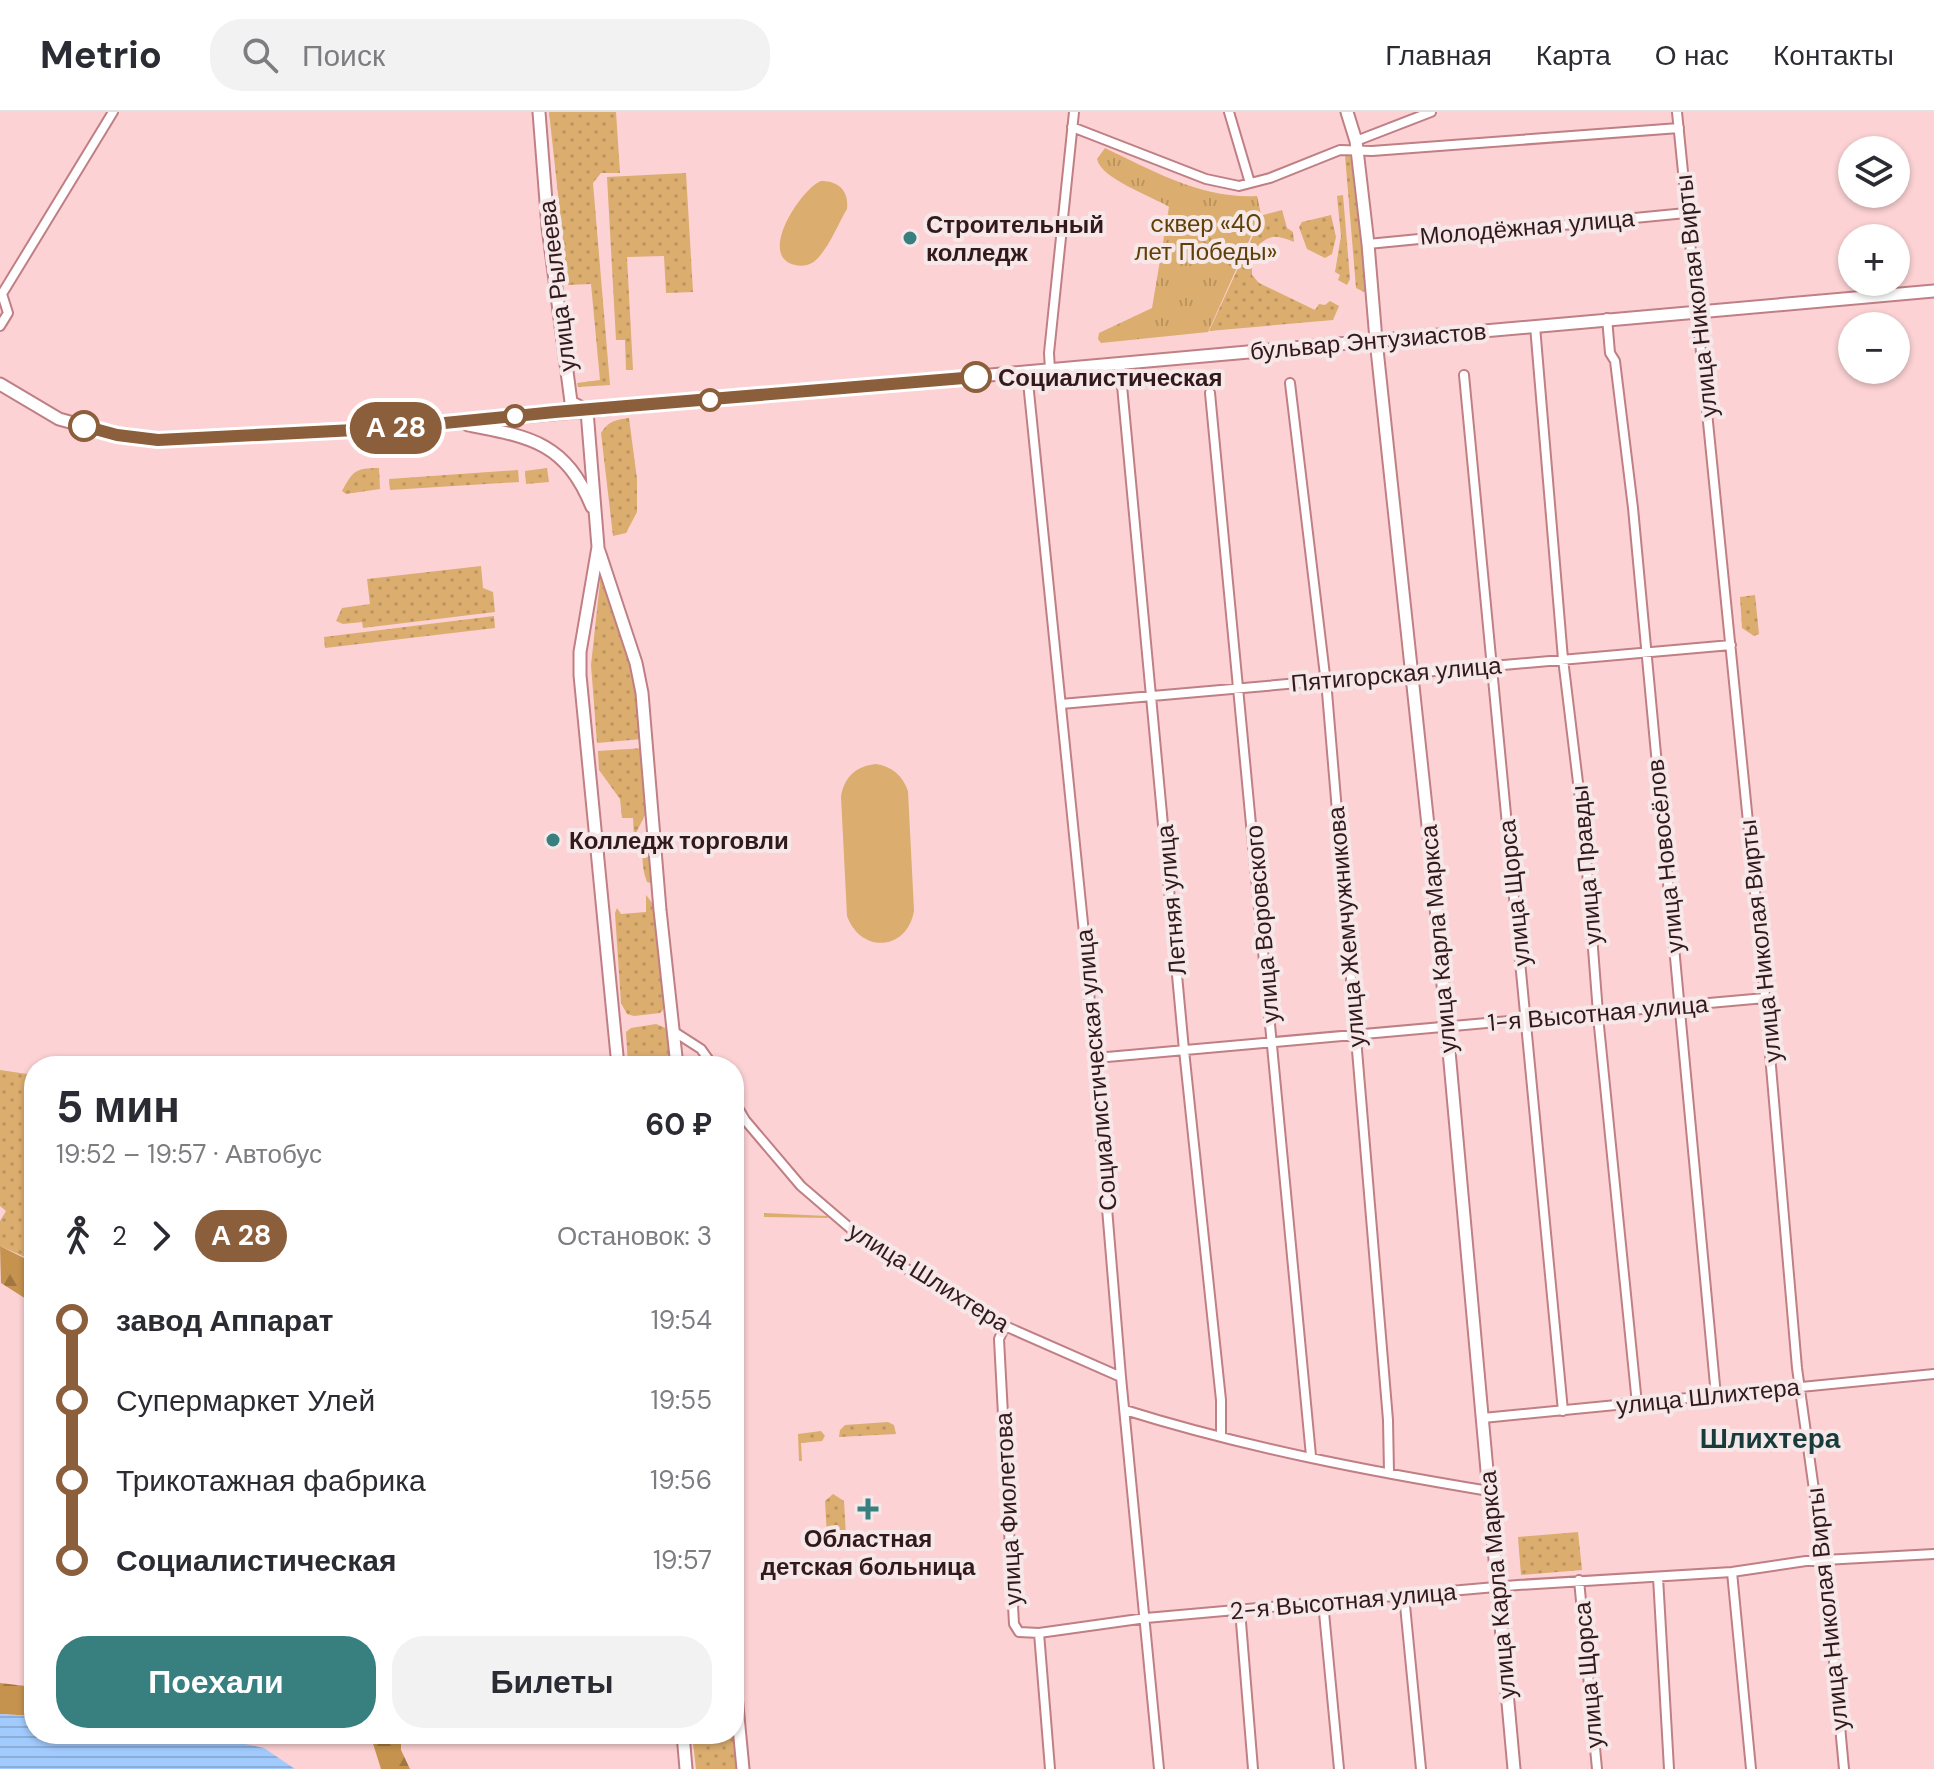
<!DOCTYPE html>
<html lang="ru">
<head>
<meta charset="utf-8">
<style>
  body { margin:0; font-family:"DM Sans",sans-serif; background:#f2f2f3; color:#2b2b33; height:100vh; display:flex; flex-direction:column; font-size:30px; white-space:nowrap }
  * { box-sizing:border-box; margin:0 }
  p { font-size:26px; color:#7c7c81 }
  .icon { flex:none; width:44px; height:44px; fill:none; stroke:currentColor; stroke-width:2; stroke-linecap:round; stroke-linejoin:round }
  .map { position:relative; flex:1; overflow:hidden }
  .details { position:absolute; left:24px; top:944px; width:720px; height:688px; display:flex; flex-direction:column; background:#fff; border-radius:32px; box-shadow:0 2px 6px #0004 }
  .details>* { flex:none }
  .badge { padding:0 16px; border-radius:26px; font-size:28px; line-height:52px }
  .fabs { position:absolute; left:1838px; top:24px; display:grid; gap:16px }
  .fabs a { display:grid; place-items:center; width:72px; height:72px; border-radius:50%; background:#fff; box-shadow:0 2px 6px #0004; font-size:40px }
  .map>.badge { position:absolute; translate:-50% -50%; box-shadow:0 0 0 4px #fff }
  .legs { display:flex; align-items:center; gap:12px; height:88px; padding:0 32px; font-size:26px }
  .legs p { margin-inline-start:auto }
  .summary { display:flex; align-items:center; justify-content:space-between; height:136px; padding:0 32px }
  h1 { font-size:44px; font-weight:700; line-height:60px }
  .button { display:flex; gap:16px; margin-top:auto; padding:16px 32px }
  .button a { flex:1; height:92px; border-radius:32px; background:#37807f; color:#fff; font-size:32px; font-weight:700; line-height:92px; text-align:center }
  .button a+a { background:#f2f2f3; color:#2b2b33 }
  ul { padding:0 32px; list-style:none }
  li { display:flex; align-items:center; gap:28px; height:80px; font-size:30px }
  li i { display:grid; place-items:center; width:12px; height:100%; margin:0 10px; background:currentColor }
  li i::after { content:''; width:20px; height:20px; margin:-10px; border:6px solid; border-radius:50%; background:#fff }
  li p { margin-inline-start:auto }
  li:first-child i { background:linear-gradient(#0000 50%,currentColor 0) }
  li:last-child i { background:linear-gradient(currentColor 50%,#0000 0) }
  header { display:flex; align-items:center; gap:48px; box-sizing:border-box; height:112px; padding:0 40px; background:#fff; border-bottom:2px solid #e1e1e2 }
  header strong { font-size:38px }
  nav { display:flex; gap:44px; margin-inline-start:auto; font-size:28px }
  .search { width:560px; height:72px; background:#f2f2f3; display:flex; align-items:center; gap:20px; box-sizing:border-box; padding:0 28px; border-radius:32px; color:#7c7c81; font-size:30px }
  .map>svg:first-child { display:block }
</style>
</head>
<body>
<header>
<strong>Metrio</strong>
<div class="search"><svg class="icon" aria-label="search" viewBox="0 0 24 24"><circle cx="10" cy="10" r="6"/><path d="M15 15l6 6"/></svg>Поиск</div>
<nav><a>Главная</a><a>Карта</a><a>О нас</a><a>Контакты</a></nav>
</header>
<div class="map">
<svg width="1934" height="1657" viewBox="0 0 1934 1657">
  <defs>
    <pattern id="grass-dots" width="8" height="8" patternUnits="userSpaceOnUse" patternTransform="scale(2)"><rect width="8" height="8" fill="#dbad6f"/><path d="M2 2h.1M6 6h.1" fill="none" stroke="#bc9460" stroke-width="1.8" stroke-linecap="round"/></pattern>
    <pattern id="forest-firs" width="22" height="20" patternUnits="userSpaceOnUse" patternTransform="scale(2)"><rect width="22" height="20" fill="#c5934e"/><path d="M5 1l3.5 6h-7zM16 11l3.5 6h-7z" fill="#a17740"/></pattern>
    <pattern id="park-tufts" width="24" height="20" patternUnits="userSpaceOnUse" patternTransform="scale(2)"><rect width="24" height="20" fill="#dbad6f"/><path d="M3 7l-1-3M5 7V3M7 7l1-3M15 17l-1-3M17 17v-4M19 17l1-3" fill="none" stroke="#bc9460"/></pattern>
    <pattern id="water-rules" width="6" height="5" patternUnits="userSpaceOnUse" patternTransform="scale(2)"><rect width="6" height="5" fill="#a1cafd"/><path d="M0 2.5h6" fill="none" stroke="#8badd8"/></pattern>
  </defs>
  <rect width="100%" height="100%" fill="#fcd2d4"/>
  <path fill="url(#grass-dots)" d="M549,0H616L620,61H601L593,71L610,273L578,275L577,271L600,268L591,172L568,173Z
    M1345,43L1350,44L1352,49L1366,177L1364,180L1356,176Z
    M686,61L693,180L666,181L664,144L627,145L633,258H626L625,228H616L607,65Z
    M1343,83L1350,167L1347,173L1338,168L1340,163L1335,160L1341,124L1337,84Z
    M1282,98L1287,116L1293,120L1294,130C1279,124 1270,121 1258,134L1250,130L1263,103Z
    M1331,103L1336,125L1332,142L1325,146L1307,137L1299,115L1302,110Z
    M1244,143L1252,147V163L1259,171L1315,198L1319,192L1325,193L1330,189L1339,194L1333,208L1209,219Z
    M629,306L637,367V400L626,421L613,424L601,321C609,309 615,308 629,306Z
    M379,356L380,377L346,382L342,379C353,359 355,356 379,356Z
    M547,356L549,370L526,372L525,359Z
    M518,358L519,370L390,378L389,367Z
    M602,452L634,555L642,627L597,631L591,553Z
    M481,454L483,476L493,480L495,500L363,516L362,510L343,512L336,509L342,496L370,492L367,467Z
    M1755,483L1759,522L1754,524L1742,516L1740,485Z
    M494,504L495,516L325,536L324,525Z
    M644,636L646,701L634,725L633,706H622L620,687L599,658L598,639Z
    M649,727L654,772L647,770C642,758 642,744 643,731Z
    M646,783L656,796L668,892L660,901L634,904L627,902L621,891L615,801L617,796L621,802L646,800Z
    M656,912L668,917L674,954H628L626,920L631,916Z
    M0,958L34,963V1149L0,1134V1109L6,1099L0,1094Z
    M764,1101L827,1104L828,1106L764,1105Z
    M888,1310L894,1313L896,1322L839,1325L840,1318L845,1313Z
    M821,1319L825,1324L822,1329L801,1331L802,1349H799L798,1322Z
    M833,1382L844,1389L846,1424L843,1430L838,1431L827,1425L825,1389Z
    M1578,1420L1582,1458L1521,1463L1518,1425Z
    M734,1593L740,1657H696L692,1622H734Z"/>
  <path fill="url(#forest-firs)" d="M0,1134L34,1151V1192L1,1171Z
    M0,1571L34,1575V1604L0,1602Z
    M370,1622H401V1638L410,1657H381Z"/>
  <path fill="url(#park-tufts)" d="M1105,36C1153,59 1202,87 1257,84L1261,102L1208,220L1101,231L1098,227L1099,221L1152,196L1169,95C1152,84 1101,67 1097,47Z"/>
  <path fill="#dbad6f" d="M821,69C839,69 849,79 847,97C838,112 830,133 818,146C812,153 803,155 795,153C756,144 802,76 821,69Z
    M876,652C893,655 902,663 908,679L914,799C907,839 861,842 847,804L841,685C844,665 856,654 876,652Z"/>
  <path fill="url(#water-rules)" d="M0,1602L34,1604V1622H199L264,1636L295,1657H0Z"/>
  <g fill="none" stroke-linecap="round" stroke-linejoin="round">
    <g stroke="#bf7f84" stroke-width="12">
      <path id="street" d="M1229,0L1250,71
        M1677,0L1762,850L1797,1256L1826,1464L1844,1657
        M1072,15L1206,67L1239,74L1270,66L1340,38L1372,39L1679,16
        M1356,29L1431,0
        M1368,132L1686,101
        M1607,206L1610,241L1615,249L1633,396L1716,1284
        M0,214L8,201L2,182L113,0
        M1535,214L1563,547L1584,720L1599,914L1637,1292
        M1120,252L1184,938L1221,1288V1324
        M1050,258L1049,241L1074,0
        M1027,260L1085,831L1121,1265L1159,1657
        M1464,263L1563,1299
        M1290,271L1327,580L1388,1308L1389,1360
        M1210,281L1311,1344
        M1061,592L1731,533
        M673,919L701,937L713,954
        M1096,946L1765,886
        M734,989L745,1008L801,1074L865,1129L893,1149L1005,1214L1121,1265
        M1005,1214L999,1227L1014,1512L1019,1520L1039,1521L1146,1506L1518,1473L1732,1460L1806,1449L1934,1442
        M1125,1298C1243,1335 1368,1359 1489,1379
        M1483,1306L1934,1262
        M1732,1460L1751,1657
        M1658,1465L1669,1657
        M1579,1468L1597,1657
        M1404,1483L1421,1657
        M1323,1490L1339,1657
        M1240,1498L1253,1657
        M1039,1521L1050,1657"/>
    </g>
    <g stroke="#bf7f84" stroke-width="15">
      <path id="secondary" d="M539,0L548,115L571,290L586,298
        M1347,0L1356,29L1368,132L1376,228L1432,751L1514,1657
        M0,272L59,307L117,323L158,328L394,316L1934,179
        M587,299L598,435L580,540V563L618,954
        M468,313C531,325 565,330 592,395
        M599,439L636,551L642,581L660,798L677,954
        M734,1562L743,1657
        M683,1622L686,1657"/>
    </g>
    <use href="#street" stroke="#fff" stroke-width="8"/>
    <use href="#secondary" stroke="#fff" stroke-width="11"/>
  </g>
  <g fill="none" stroke-linecap="round" stroke-linejoin="round">
    <g stroke="#fff" stroke-width="18">
      <path id="line-1" d="M84,314L117,323L158,328L394,316L555,300L976,265"/>
    </g>
    <use href="#line-1" stroke="#8b5e3c" stroke-width="12"/>
  </g>
  <g fill="#37807f" stroke="#f6e7e8" stroke-width="3">
    <circle cx="910" cy="126" r="8"/>
    <circle cx="553" cy="728" r="8"/>
    <path d="M864 1385h8v8h8v8h-8v8h-8v-8h-8v-8h8z"/>
  </g>
  <g fill="#fff" stroke="#8b5e3c" stroke-width="4">
    <circle cx="976" cy="265" r="14"/>
    <circle cx="710" cy="288" r="10"/>
    <circle cx="515" cy="304" r="10"/>
    <circle cx="84" cy="314" r="14"/>
  </g>
  <g text-anchor="middle" dominant-baseline="central" stroke-width="8" stroke-linejoin="round" paint-order="stroke">
    <g font-size="24" fill="#614006" stroke="#f6e7e8">
      <text x="1206" y="111">cквер «40<tspan x="1206" dy="28">лет Победы»</tspan></text>
    </g>
    <g font-size="24" font-weight="bold" fill="#32191c" stroke="#f6e7e8" text-anchor="start">
      <text x="926" y="112">Строительный<tspan x="926" dy="28">колледж</tspan></text>
      <text x="569" y="728">Колледж торговли</text>
      <text x="868" y="1426" text-anchor="middle">Областная<tspan x="868" dy="28">детская больница</tspan></text>
    </g>
    <g font-size="24" fill="#32191c" stroke="#f6e7e8">
      <text transform="translate(1527 115) rotate(-5)">Молодёжная улица</text>
      <text transform="translate(557 174) rotate(-97)">улица Рылеева</text>
      <text transform="translate(1696 184) rotate(-96)">улица Николая Вирты</text>
      <text transform="translate(1368 229) rotate(-5)">бульвар Энтузиастов</text>
      <text transform="translate(1396 562) rotate(-5)">Пятигорская улица</text>
      <text transform="translate(1665 744) rotate(-96)">улица Новосёлов</text>
      <text transform="translate(1586 753) rotate(-95)">улица Правды</text>
      <text transform="translate(1514 781) rotate(-96)">улица Щорса</text>
      <text transform="translate(1171 788) rotate(-95)">Летняя улица</text>
      <text transform="translate(1262 812) rotate(-95)">улица Воровского</text>
      <text transform="translate(1346 815) rotate(-95)">улица Жемчужникова</text>
      <text transform="translate(1438 827) rotate(-95)">улица Карла Маркса</text>
      <text transform="translate(1760 829) rotate(-96)">улица Николая Вирты</text>
      <text transform="translate(1598 901) rotate(-5)">1-я Высотная улица</text>
      <text transform="translate(1096 958) rotate(-95)">Социалистическая улица</text>
      <text transform="translate(929 1165) rotate(32)">улица Шлихтера</text>
      <text transform="translate(1708 1284) rotate(-6)">улица Шлихтера</text>
      <text transform="translate(1008 1397) rotate(-93)">улица Фиолетова</text>
      <text transform="translate(1497 1473) rotate(-95)">улица Карла Маркса</text>
      <text transform="translate(1343 1489) rotate(-5)">2-я Высотная улица</text>
      <text transform="translate(1827 1497) rotate(-96)">улица Николая Вирты</text>
      <text transform="translate(1588 1563) rotate(-95)">улица Щорса</text>
    </g>
    <g font-size="24" font-weight="bold" fill="#32191c" stroke="#f6e7e8" text-anchor="start">
      <text x="998" y="265">Социалистическая</text>
    </g>
    <g font-size="28" font-weight="bold" fill="#183b3b" stroke="#f6e7e8">
      <text x="1770" y="1326">Шлихтера</text>
    </g>
  </g>
</svg>
<div class="fabs">
<a><svg class="icon" aria-label="layers" viewBox="0 0 24 24"><path d="M12 4l9 5-9 5-9-5zM3 14l9 5 9-5"/></svg></a>
<a>+</a>
<a>−</a>
</div>
<b class="badge" style="left:396px;top:316px;background:#8b5e3c;color:#fff">А 28</b>
<section class="details">
<div class="summary"><div><h1>5 мин</h1><p>19:52 – 19:57 · Автобус</p></div><b>60 ₽</b></div>
<div class="legs"><svg class="icon" aria-label="walk" viewBox="0 0 24 24"><circle cx="13" cy="4" r="2"/><path d="M13 8l-2 6 4 7M11 14l-3 7M7 12l3-4h3l4 4"/></svg>2<svg class="icon" aria-label="forward" viewBox="0 0 24 24"><path d="M9 5l7 7-7 7"/></svg><b class="badge" style="background:#8b5e3c;color:#fff">А 28</b><p>Остановок: 3</p></div>
<ul>
<li><i style="color:#8b5e3c"></i><b>завод Аппарат</b><p>19:54</p></li>
<li><i style="color:#8b5e3c"></i><span>Супермаркет Улей</span><p>19:55</p></li>
<li><i style="color:#8b5e3c"></i><span>Трикотажная фабрика</span><p>19:56</p></li>
<li><i style="color:#8b5e3c"></i><b>Социалистическая</b><p>19:57</p></li>
</ul>
<div class="button"><a>Поехали</a><a>Билеты</a></div>
</section>
</div>
</body>
</html>
